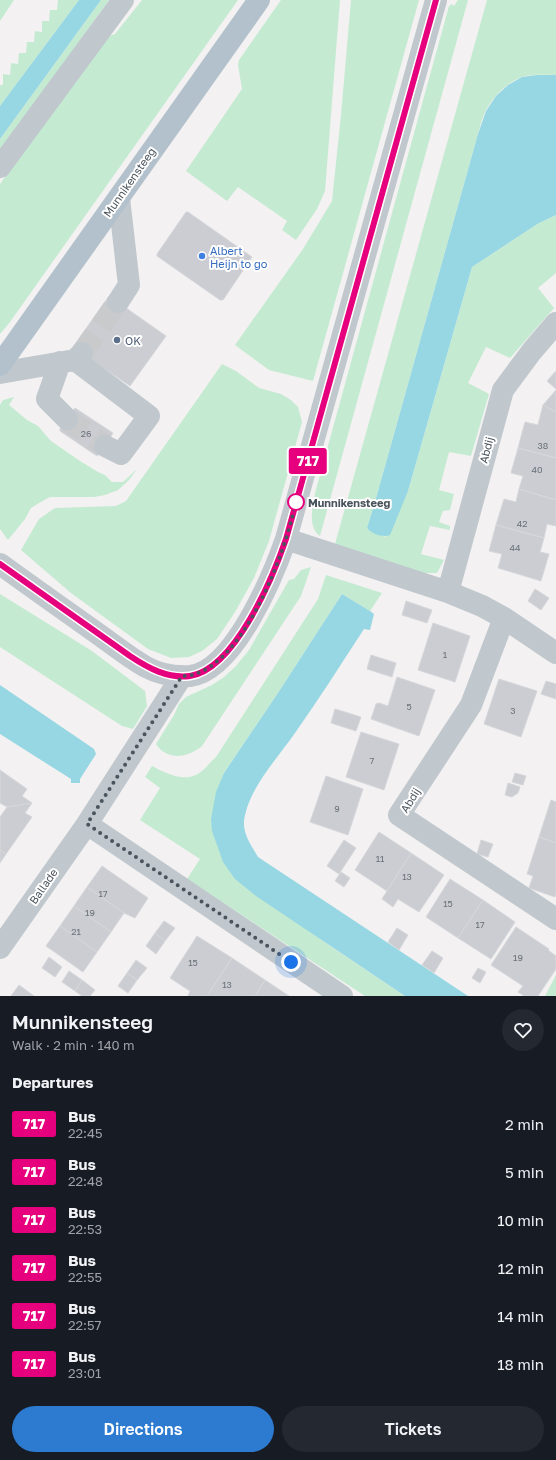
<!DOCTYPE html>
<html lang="en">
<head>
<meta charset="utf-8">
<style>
  body { margin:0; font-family:"Golos Text",sans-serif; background:#242831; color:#f1f3f6; height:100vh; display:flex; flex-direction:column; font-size:15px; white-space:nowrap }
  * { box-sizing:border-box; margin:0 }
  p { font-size:13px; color:#9ea1a6 }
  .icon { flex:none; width:22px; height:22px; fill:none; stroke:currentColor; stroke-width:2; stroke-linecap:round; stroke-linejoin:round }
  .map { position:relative; height:996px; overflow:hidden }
  .drawer { display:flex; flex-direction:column; background:#171b24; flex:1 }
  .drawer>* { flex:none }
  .badge { padding:0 8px; border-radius:3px; font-size:14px; line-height:26px }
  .you { position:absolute; width:20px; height:20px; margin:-10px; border:3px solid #fff; border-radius:50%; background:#1a73e8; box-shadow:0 0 0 6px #1a73e833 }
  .map>.badge { position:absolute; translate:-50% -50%; box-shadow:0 0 0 2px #fff }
  h2 { padding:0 12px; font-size:15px; line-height:36px }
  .round { display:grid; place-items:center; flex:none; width:42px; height:42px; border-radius:21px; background:#242831 }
  .overview { display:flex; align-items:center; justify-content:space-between; height:68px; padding:0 12px }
  h1 { font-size:19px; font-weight:600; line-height:30px }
  .button { display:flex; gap:8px; margin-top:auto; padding:8px 12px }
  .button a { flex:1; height:46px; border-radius:24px; background:#2c7bd1; color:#fff; font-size:16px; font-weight:600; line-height:46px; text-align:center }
  .button a+a { background:#242831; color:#f1f3f6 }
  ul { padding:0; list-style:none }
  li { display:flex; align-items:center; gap:12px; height:48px; padding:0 12px }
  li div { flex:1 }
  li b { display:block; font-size:15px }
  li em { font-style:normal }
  li .badge { min-width:44px; font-weight:700; text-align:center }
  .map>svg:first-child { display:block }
</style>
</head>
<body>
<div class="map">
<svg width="556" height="996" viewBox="0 0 556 996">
  <rect width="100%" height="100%" fill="#f3f1f1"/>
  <path fill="#c4ebd2" d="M0,0H14L0,21Z
    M58,0H79L0,106V85H3V74L10,75L11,63L18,64L19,53H26L27,42H34L35,31L42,32V21H49L50,10H57Z
    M101,0H109L0,152V139Z
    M142,0H238L10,322L0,334V184L99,40L115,34Z
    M281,0H340L325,191L317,209L296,240L282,230L287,221L238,187L227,201L186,171L242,89L238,65L239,60Z
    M351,0H419L313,381L269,370L235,345L303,249L332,201L341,115Z
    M458,0H468L320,536C307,527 313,506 315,493L449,6L452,4L454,6Z
    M487,0H556V75C545,75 533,74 522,77C507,82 493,97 486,110C482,118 480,126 478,134L375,502L367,528L369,530L385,537L408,491L472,267L539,223L556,215V273L538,288L554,308L510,358L486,347L468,383L489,394L471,456L449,452L439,490L454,494L450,510L443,511L439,522L450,526V530L430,526L421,554L444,560L437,573H421L335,544Z
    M222,364L236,371L259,388L281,394L291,400L298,407L302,422L269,541L254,578L235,612L217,639L202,651L189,657L171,658L148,649L71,593L21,550L39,519L55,508L116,506L126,501Z
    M14,397L9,405L27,420L38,426L51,441L80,461L98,472L105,475L112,482H123L137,469L129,480L118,490L105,495L94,497H50L39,503L31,508L25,519L8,540L0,529V405L3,400Z
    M311,567L301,596L202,746C188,758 167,761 156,744L174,715L179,704L186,697L212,685L224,677L236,666L249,650L289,580L294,579L301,570Z
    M326,575L382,593L370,611L342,594L278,693L224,773L211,819L321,940L405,996H365L187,879L200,859L140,820L160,788L145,777L152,766C167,774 187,784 202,771C207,767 211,761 216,757L318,599Z
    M0,594L92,651L145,691L147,706L133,729L122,726L0,647Z
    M556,975V996H545Z"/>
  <path fill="#96d7e3" d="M79,0H101L0,139V106Z
    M537,75H556V215L539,223L472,267L408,491L390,535C383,538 372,534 367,528L375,502L478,134L486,111L496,96L508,85L522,77Z
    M342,594L370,611L374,614L370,630L364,629C341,664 319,699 295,733C277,759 248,789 244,821C243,835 252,846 258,857L468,996H405L256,896L235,879L223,862L212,831L211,819L216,792L224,773L278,693Z
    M0,685L94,749L96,754L80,779V783H71V779L0,734Z"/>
  <path fill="#cbcdd2" stroke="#d5d7db" d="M186,212H188L252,257L223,300H220L157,256V254Z
    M109,296L166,336L130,386L73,347Z
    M556,371V389L547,381Z
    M556,390V412L543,405Z
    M543,405L556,412V458L518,448L525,422L538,425Z
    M75,408L113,433L105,446L97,456L60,431V429Z
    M518,448L556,458V500L519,489L523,476L511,473Z
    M519,489L556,500V526L547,524L544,538L496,525L504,499L516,502Z
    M496,525L544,538L540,552L549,554L541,581L498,568L502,554L489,551Z
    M535,589L549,598L541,610L528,601Z
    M406,601L432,610L427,623L402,615Z
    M433,623L470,636L455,682L418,670Z
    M371,655L396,663L392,677L367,669Z
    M397,677L435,690L419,736L371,719L376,704L379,703L388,706Z
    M499,679L537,691L521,737L484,724Z
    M546,681L556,684V699L541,694Z
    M335,709L361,717L356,731L331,723Z
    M361,732L399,744L384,790L346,777Z
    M0,770L27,789L22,796L32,803L7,807L0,803Z
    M515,773L526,776L523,785L512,782Z
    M326,776L363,789L348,835L310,822Z
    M508,783L520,787L518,793L512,797L505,795Z
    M551,800L556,802V843L539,837Z
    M32,803L25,813L32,817L6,854L0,850V817L7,807Z
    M379,832L411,853L387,891L355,870Z
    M539,837L556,843V892L555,897L529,888L533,876L527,874Z
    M344,840L356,848L339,874L327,866Z
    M481,840L493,844L488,857L477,854Z
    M0,850L6,854L0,863Z
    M411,853L444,875L419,912L398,899L393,907L382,899Z
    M102,866L148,898L135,918L124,913L87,887Z
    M341,872L350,878L344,887L335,881Z
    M450,879L483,900L458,938L426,917Z
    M87,887L124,913L111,932L74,906Z
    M483,900L515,922L491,959L458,938Z
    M74,906L111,932L97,952L60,926Z
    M164,921L175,928L165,941L155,933Z
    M60,926L97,952L83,972L46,946Z
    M516,927L549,949L548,950L556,956V969L538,996H524L518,992L523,986L491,965Z
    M397,928L408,935L399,950L388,942Z
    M155,933L165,941L156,954L146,946Z
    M197,936L232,958L207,996H188L190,991L170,978Z
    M432,951L443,958L434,973L422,965Z
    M49,957L62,967L55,977L42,968Z
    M232,958L265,980L255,996H207Z
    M136,960L147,968L137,980L127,973Z
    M478,968L486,972L480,983L472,978Z
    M69,971L82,980L75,991L62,982Z
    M127,973L137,980L128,993L118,986Z
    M82,980L95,990L90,996H82L75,991Z
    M265,980L289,996H255Z
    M19,985L34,996H11Z"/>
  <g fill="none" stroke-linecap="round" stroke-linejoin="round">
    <path stroke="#c9cacc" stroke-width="22" stroke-dasharray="22 11" stroke-linecap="butt" d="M82,353L118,302
      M67,419L105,446"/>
    <path stroke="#c0c8ce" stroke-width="22" d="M0,167L123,0
      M118,302L129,285L119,198
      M75,360L149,416L121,454L105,446
      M60,362L47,399L67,419
      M0,373L75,360L82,353
      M286,539L448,592L482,606L504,618L556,653
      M0,564C33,588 67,612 101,636C115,646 130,658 146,667C159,674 175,677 190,676C234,671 273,576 286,539L436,0
      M448,592L503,390L532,351L556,323
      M504,618L471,705L399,815L556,919
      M87,824L342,996
      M0,948L87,824L182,676"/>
    <path stroke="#b3c1cc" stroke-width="22" d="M0,365L259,0"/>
  </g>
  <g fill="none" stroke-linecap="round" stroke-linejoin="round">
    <g stroke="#fff" stroke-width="9">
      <path id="line" d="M0,564L130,656C148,668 168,679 190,676C235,669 273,577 286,539L436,0"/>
    </g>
    <use href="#line" stroke="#e6007e" stroke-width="6"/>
    <path stroke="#4a545c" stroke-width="4" stroke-dasharray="0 7.2" d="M291,962L87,824L182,676C228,676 263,601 277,564C285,544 291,523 296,502"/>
  </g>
  <circle fill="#3f7fe0" stroke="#fff" stroke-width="1.5" cx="202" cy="256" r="4"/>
  <circle fill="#5c6f8a" stroke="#fff" stroke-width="1.5" cx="117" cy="340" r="4"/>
  <circle fill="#fff" stroke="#e6007e" stroke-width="2" cx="296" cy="502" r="8"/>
  <g text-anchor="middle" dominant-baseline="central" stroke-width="4" stroke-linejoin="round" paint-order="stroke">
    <g font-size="9" fill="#6a727a">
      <text x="86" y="433">26</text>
      <text x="543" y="445">38</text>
      <text x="537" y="469">40</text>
      <text x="522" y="523">42</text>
      <text x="515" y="547">44</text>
      <text x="445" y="654">1</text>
      <text x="409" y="706">5</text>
      <text x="513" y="710">3</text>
      <text x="372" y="760">7</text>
      <text x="337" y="808">9</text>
      <text x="380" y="858">11</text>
      <text x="407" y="876">13</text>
      <text x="103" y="893">17</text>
      <text x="448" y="903">15</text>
      <text x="90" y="912">19</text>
      <text x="480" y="924">17</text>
      <text x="76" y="931">21</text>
      <text x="518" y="957">19</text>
      <text x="193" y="962">15</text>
      <text x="227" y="984">13</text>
    </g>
    <g font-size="11" fill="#4a545c" stroke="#fff">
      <text transform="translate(129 182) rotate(-55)">Munnikensteeg</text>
      <text transform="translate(486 450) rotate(-75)">Abdij</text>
      <text transform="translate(410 800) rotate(-58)">Abdij</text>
      <text transform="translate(43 886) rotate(-55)">Ballade</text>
    </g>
    <g font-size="11" fill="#366cbe" stroke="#fff" text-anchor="start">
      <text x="210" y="250">Albert<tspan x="210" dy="13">Heijn to go</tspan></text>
    </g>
    <g font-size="11" fill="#4e5e75" stroke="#fff" text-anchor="start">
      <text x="125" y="340">OK</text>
    </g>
    <g font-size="11" font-weight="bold" fill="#4a545c" stroke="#fff" text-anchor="start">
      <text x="308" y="502">Munnikensteeg</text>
    </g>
  </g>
</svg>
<div class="you" style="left:291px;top:962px"></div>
<b class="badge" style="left:308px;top:461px;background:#e6007e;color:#fff">717</b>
</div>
<section class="drawer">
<div class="overview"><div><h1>Munnikensteeg</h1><p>Walk · 2 min · 140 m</p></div><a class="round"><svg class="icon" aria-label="heart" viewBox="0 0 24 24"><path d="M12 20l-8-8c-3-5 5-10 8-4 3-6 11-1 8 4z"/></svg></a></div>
<h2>Departures</h2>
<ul>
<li><span class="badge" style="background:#e6007e;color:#fff">717</span><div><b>Bus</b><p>22:45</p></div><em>2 min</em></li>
<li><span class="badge" style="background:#e6007e;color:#fff">717</span><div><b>Bus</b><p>22:48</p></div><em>5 min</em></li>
<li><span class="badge" style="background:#e6007e;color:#fff">717</span><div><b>Bus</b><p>22:53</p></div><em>10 min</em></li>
<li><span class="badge" style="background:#e6007e;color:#fff">717</span><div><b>Bus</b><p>22:55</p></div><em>12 min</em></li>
<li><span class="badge" style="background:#e6007e;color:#fff">717</span><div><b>Bus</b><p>22:57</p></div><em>14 min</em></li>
<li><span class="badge" style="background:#e6007e;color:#fff">717</span><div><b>Bus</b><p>23:01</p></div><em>18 min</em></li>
</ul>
<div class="button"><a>Directions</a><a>Tickets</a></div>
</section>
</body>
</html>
